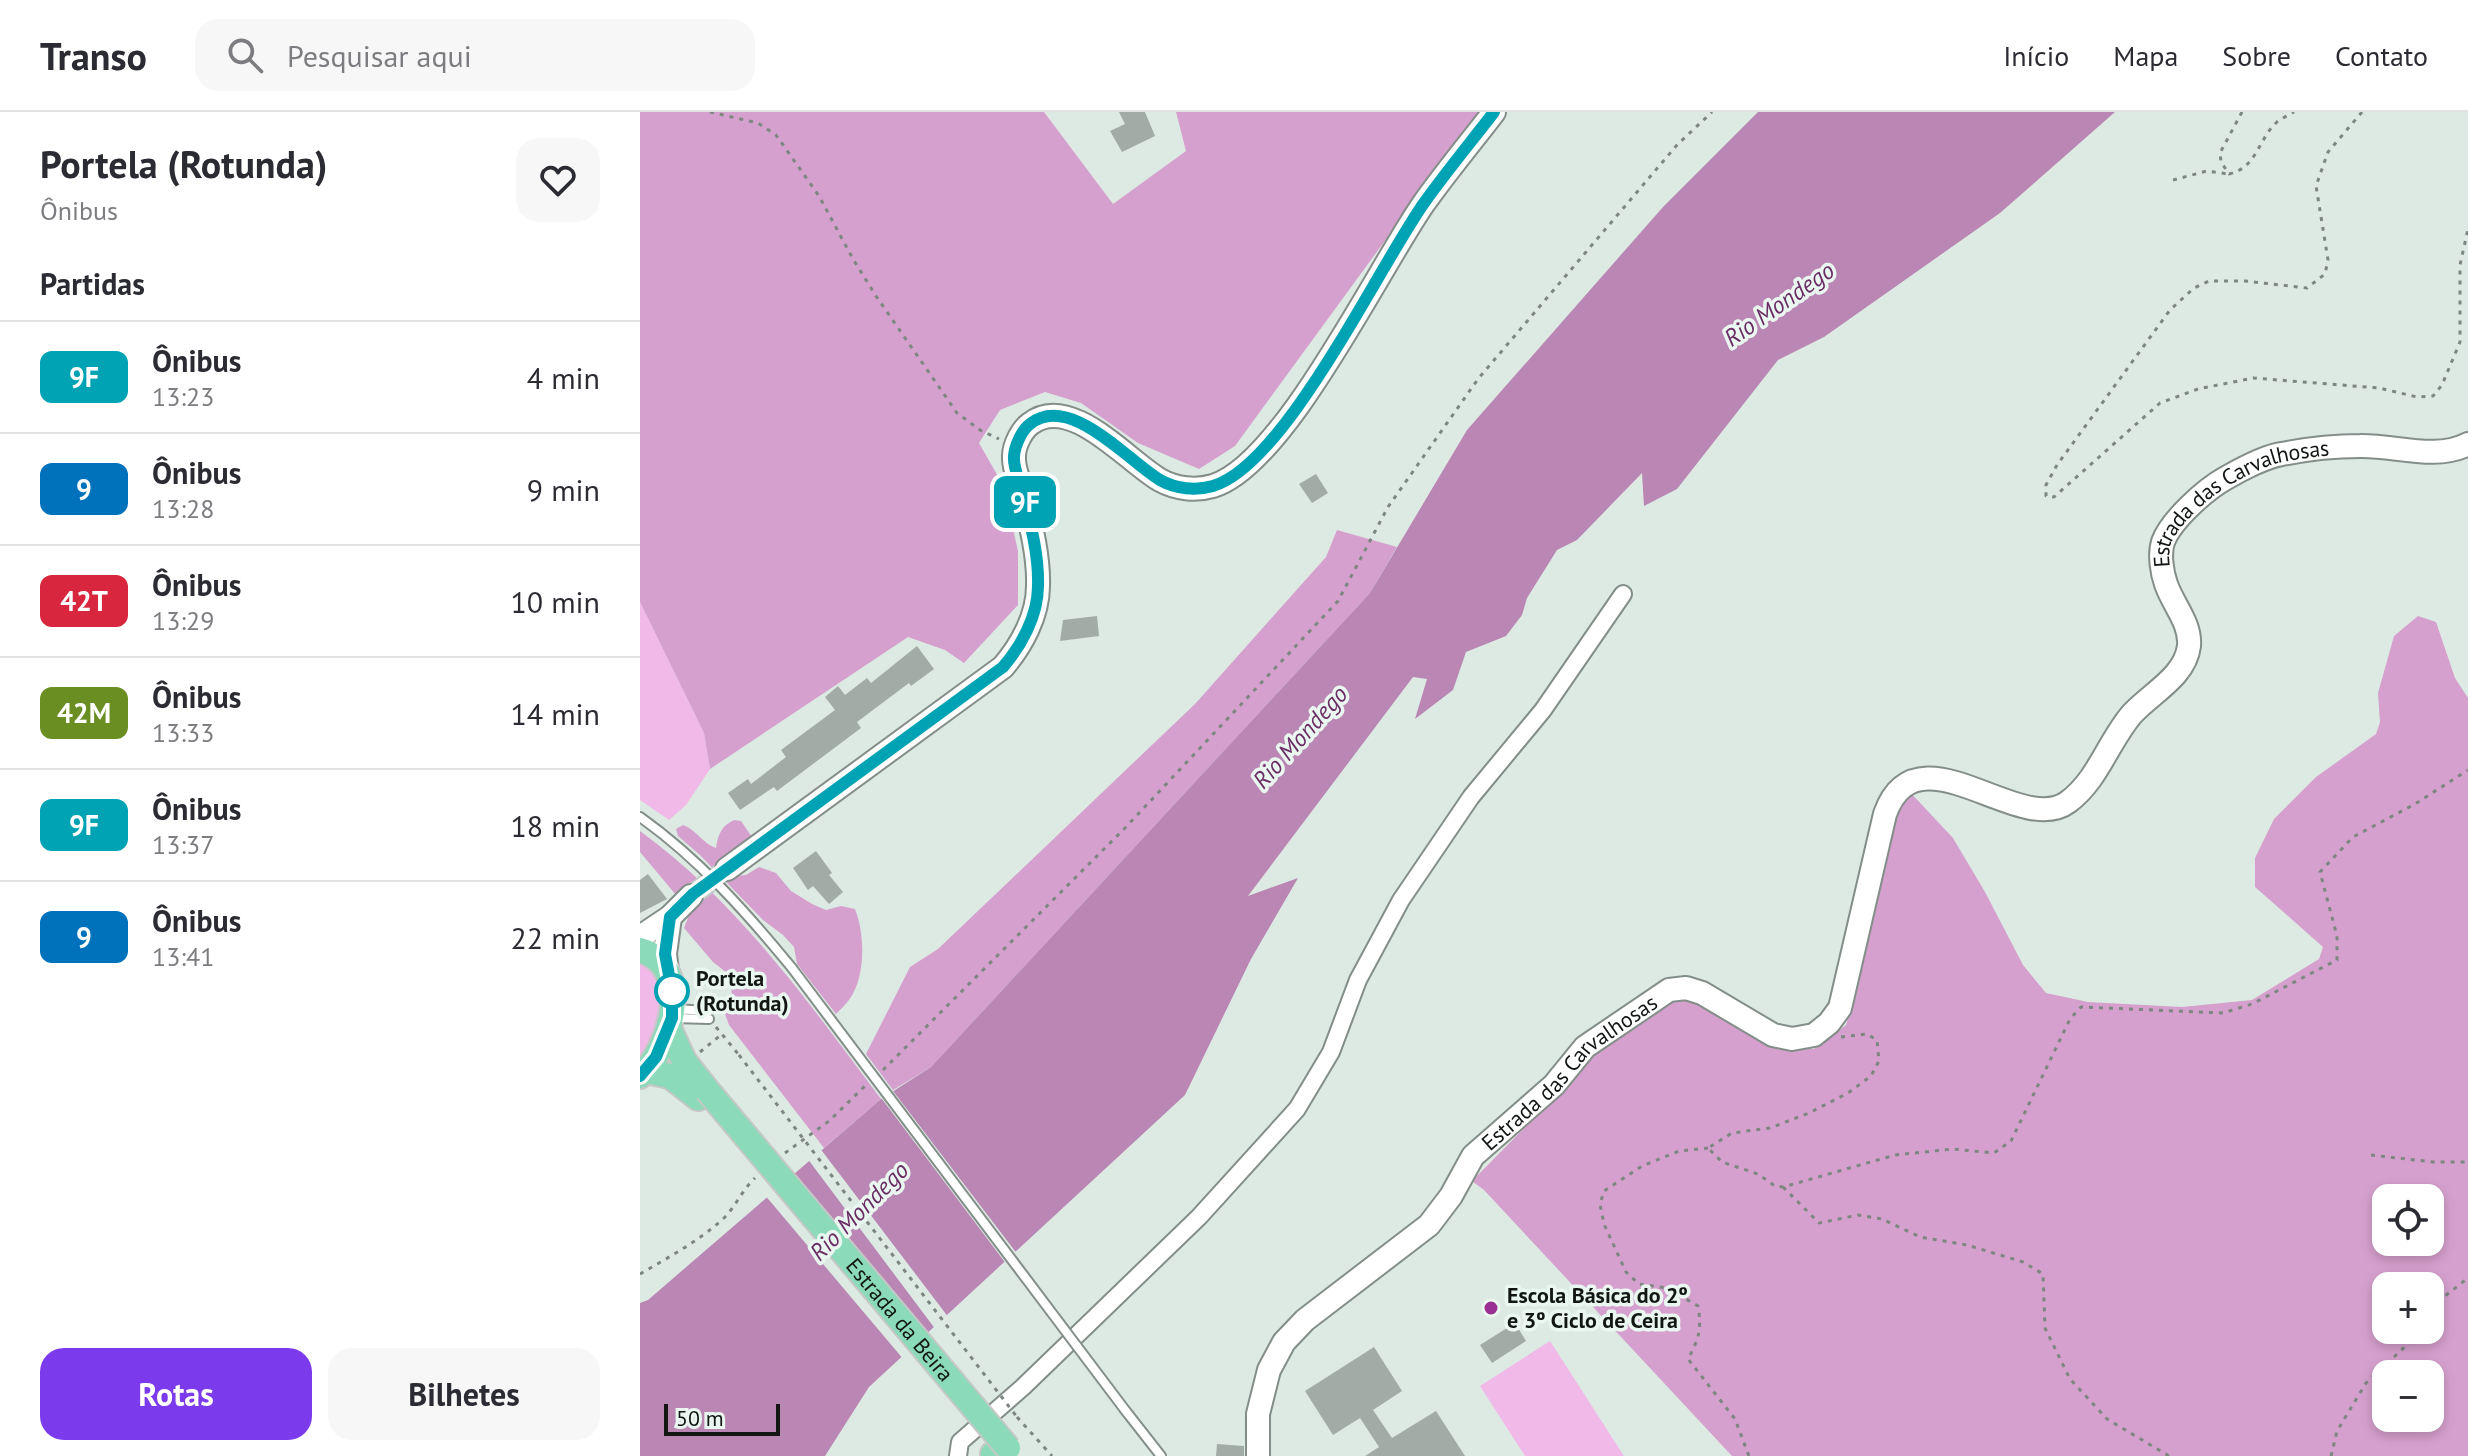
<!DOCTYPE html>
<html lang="pt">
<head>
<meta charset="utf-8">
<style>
  body { margin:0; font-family:"PT Sans",sans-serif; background:#f7f7f7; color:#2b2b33; height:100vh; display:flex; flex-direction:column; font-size:30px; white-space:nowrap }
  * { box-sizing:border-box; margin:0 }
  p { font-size:26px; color:#7c7c81 }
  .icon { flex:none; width:44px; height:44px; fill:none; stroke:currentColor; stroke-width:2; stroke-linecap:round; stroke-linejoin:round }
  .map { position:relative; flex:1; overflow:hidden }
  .drawer { display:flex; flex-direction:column; background:#fff; width:640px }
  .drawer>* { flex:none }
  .badge { padding:0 16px; border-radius:12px; font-size:28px; line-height:52px }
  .fabs { position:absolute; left:1732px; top:1072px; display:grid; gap:16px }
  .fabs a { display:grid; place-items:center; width:72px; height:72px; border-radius:16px; background:#fff; box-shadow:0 4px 12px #0003; font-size:40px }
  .scale { position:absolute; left:24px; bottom:20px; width:116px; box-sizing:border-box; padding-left:8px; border:4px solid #121714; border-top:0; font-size:22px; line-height:28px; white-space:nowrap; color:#121714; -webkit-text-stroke:6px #eaf7f0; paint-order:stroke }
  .map>.badge { position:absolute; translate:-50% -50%; box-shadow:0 0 0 4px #fff }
  h2 { padding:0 40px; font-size:30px; line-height:72px }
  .round { display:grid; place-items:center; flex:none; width:84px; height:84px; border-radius:24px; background:#f7f7f7 }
  .overview { display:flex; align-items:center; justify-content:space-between; height:136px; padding:0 40px }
  h1 { font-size:38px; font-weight:800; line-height:60px }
  .action { display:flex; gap:16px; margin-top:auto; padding:16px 40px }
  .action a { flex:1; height:92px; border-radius:24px; background:#7c3aed; color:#fff; font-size:32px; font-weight:800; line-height:92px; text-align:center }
  .action a+a { background:#f7f7f7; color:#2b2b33 }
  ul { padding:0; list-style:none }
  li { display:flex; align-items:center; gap:24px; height:112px; padding:0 40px; border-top:2px solid #e1e1e2 }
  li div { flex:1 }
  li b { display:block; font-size:30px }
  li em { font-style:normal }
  li .badge { min-width:88px; font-weight:700; text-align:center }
  header { display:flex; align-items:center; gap:48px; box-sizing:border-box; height:112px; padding:0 40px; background:#fff; border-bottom:2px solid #e1e1e2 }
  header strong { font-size:38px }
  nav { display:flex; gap:44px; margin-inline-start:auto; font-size:28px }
  .search { width:560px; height:72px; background:#f7f7f7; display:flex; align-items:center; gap:20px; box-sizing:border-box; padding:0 28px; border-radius:24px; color:#7c7c81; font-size:30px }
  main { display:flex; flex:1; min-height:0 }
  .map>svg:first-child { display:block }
</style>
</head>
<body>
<header>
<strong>Transo</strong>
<div class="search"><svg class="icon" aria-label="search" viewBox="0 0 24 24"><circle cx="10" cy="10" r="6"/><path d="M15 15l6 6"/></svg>Pesquisar aqui</div>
<nav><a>Início</a><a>Mapa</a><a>Sobre</a><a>Contato</a></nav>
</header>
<main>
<section class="drawer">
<div class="overview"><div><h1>Portela (Rotunda)</h1><p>Ônibus</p></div><a class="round"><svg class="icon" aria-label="heart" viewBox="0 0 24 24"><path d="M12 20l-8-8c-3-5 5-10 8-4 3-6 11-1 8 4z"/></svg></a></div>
<h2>Partidas</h2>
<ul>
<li><span class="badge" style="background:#00a3b4;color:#fff">9F</span><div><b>Ônibus</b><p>13:23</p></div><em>4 min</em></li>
<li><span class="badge" style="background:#0072bc;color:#fff">9</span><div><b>Ônibus</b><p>13:28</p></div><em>9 min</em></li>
<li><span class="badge" style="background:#d7263d;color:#fff">42T</span><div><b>Ônibus</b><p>13:29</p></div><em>10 min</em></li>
<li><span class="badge" style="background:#6b8e23;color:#fff">42M</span><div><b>Ônibus</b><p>13:33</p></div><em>14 min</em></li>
<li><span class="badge" style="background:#00a3b4;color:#fff">9F</span><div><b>Ônibus</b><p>13:37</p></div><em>18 min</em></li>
<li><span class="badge" style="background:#0072bc;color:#fff">9</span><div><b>Ônibus</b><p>13:41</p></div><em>22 min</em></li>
</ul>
<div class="action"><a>Rotas</a><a>Bilhetes</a></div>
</section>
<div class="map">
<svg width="1828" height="1344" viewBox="0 0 1828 1344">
  <rect width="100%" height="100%" fill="#ddeae3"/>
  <path fill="#f0b9e8" d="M0,490L64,621L70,657L46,693L29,708L0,688Z
    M0,852C40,865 19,922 0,945Z
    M910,1229L984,1344H885L840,1274Z"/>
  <path fill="#d5a0cd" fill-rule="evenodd" d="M0,0H404L473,92L546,39L536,0H839L595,334L559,357L498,331L441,291L405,280L360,298L339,331L363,373L378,439V493L324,551L305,538L268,525L70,657L64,621L0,490Z
    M697,418L757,435L730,481L291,955L253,978L226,942L270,855L298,837L555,592L686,445Z
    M1778,504L1796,510L1815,566L1828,586V1344H1092L844,1078L832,1069L904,996L950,942L1038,885L1068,897L1137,937H1174L1206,913L1218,874L1250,707L1269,679L1313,726L1345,780L1383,853L1406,881L1448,890L1542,895L1612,888L1679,847L1683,835L1615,775V746L1634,707L1676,665L1736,622L1740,610L1738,581L1754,524ZM1746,1086H1790V1130H1746ZM1746,1174H1790V1218H1746ZM1746,1262H1790V1306H1746Z
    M94,708L101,709L114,728L93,764L106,763L119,755L136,761L151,779L172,792L186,798L201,794L215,797C225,822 226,865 209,888C205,893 200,898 196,902L157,852L154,835L143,823L123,808L60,743L38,724L36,717L43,713C57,718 63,732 76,736C78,723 81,714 94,708Z
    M0,719C98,790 169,891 241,987L184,1036L89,913L85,902L92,892L91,864L73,850L44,816L55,788L41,781L36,783L0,740Z"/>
  <path fill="#ba86b3" d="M1118,0H1475L1360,101L1184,225L1138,248L1037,377L1004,394L1002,361L937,428L917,438L887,486L882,503L866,524L826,540L813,578L775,607L787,567L773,565L608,784L658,766L611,847L545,983L229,1275L185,1344H0V1191L8,1188L241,987L291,955L730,481L827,318L1023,95Z"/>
  <path fill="#ddeae3" d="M250,975L378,1143L367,1153L239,983Z
    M179,1035L309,1206L296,1218L167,1046Z
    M149,1061L287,1226L264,1248L124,1082Z"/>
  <path fill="#a0aca5" d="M479,0H505L515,24L482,40L470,19L485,12Z
    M676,362L688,381L672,391L659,372Z
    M457,504L459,524L420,529L423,508Z
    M277,534L294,557L271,574L269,571L217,610L221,616L137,679L134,675L100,698L88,681L108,667L111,672L146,645L141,638L195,598L185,585L198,574L205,583L227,566L231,571Z
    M176,739L192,761L189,763L203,780L189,792L173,774L168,778L153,756Z
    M8,762L27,787L0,801V768Z
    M875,1211L886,1229L852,1251L840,1233Z
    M734,1235L762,1279L733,1298L752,1326L796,1299L825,1344H725L739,1335L720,1306L693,1323L665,1279Z
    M577,1332L604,1334V1344H576Z"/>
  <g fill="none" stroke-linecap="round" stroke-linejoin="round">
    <path stroke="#bfcac4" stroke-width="22" stroke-dasharray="22 11" stroke-linecap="butt" d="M51,784L87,757"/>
    <g stroke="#838e88" stroke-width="12">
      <path id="lane" d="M0,705C58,746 107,801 152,856
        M34,897L69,899
        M33,906L69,907
        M485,1298L521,1344"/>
    </g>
    <g stroke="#838e88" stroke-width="20">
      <path id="street" d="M318,1344L320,1330L383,1275L559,1105L657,997L691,940L718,868L761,788L831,685L903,598L983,482"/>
    </g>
    <g stroke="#838e88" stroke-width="26">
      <g id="secondary">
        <path d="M87,757L363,555C381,534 398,504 398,474C399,442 390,410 382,379C379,368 373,355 374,344C374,333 382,318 390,312C430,280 488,350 520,368C536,377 556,379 573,374C644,353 739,155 784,91C806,60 831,30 854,0"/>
        <path d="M0,825L30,805L51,784"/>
        <path d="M27,859L25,842L30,805"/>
        <path id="s1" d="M618,1344V1302L629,1258L644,1230L665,1208L789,1113L811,1084L833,1044L914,973L945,935L1029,878L1046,876L1062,881L1133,923L1152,927L1174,923L1189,911L1200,896L1245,702C1277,612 1380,726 1428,690C1458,668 1468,630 1492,602C1511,581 1545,565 1549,534C1551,511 1533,493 1526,472C1522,461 1519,442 1523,430C1531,408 1566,377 1586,366C1600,358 1627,344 1642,342C1667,337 1695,334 1720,334C1755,333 1795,349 1828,332"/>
      </g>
    </g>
    <g stroke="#c6c7c7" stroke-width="28">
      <path id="primary" d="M0,838C54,854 32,936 0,964
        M29,916L44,949L67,978
        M6,959L30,964L58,986
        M353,1342L355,1344"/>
    </g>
    <path stroke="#7d8681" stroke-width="3" stroke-dasharray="4 6" stroke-linecap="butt" d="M70,0L118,11L136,23L179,84L213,147L236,184L317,301L340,318L359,327
      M1602,0L1580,41L1581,50L1589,62C1617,56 1618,27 1637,10C1642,6 1649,3 1654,0
      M1722,0L1688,40L1676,74L1688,148L1685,162L1667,176L1605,169H1569L1554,176L1530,198L1417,353L1406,373V384L1414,385L1520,291L1558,277L1613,266L1739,276L1777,285L1793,284L1802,273L1820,230V153L1828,117
      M1533,68L1567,59L1588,62
      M76,915L99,943
      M1201,925L1227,922L1237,928L1239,949L1231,964L1208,981L1169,1001L1130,1016L1092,1021L1068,1036L1082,1050L1118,1062L1135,1074L1143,1075L1255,1043L1313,1037L1354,1041L1371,1029L1430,907L1441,895L1583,901L1612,892L1697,848V824L1680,760L1713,725L1775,692L1828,658
      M60,940L82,922
      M243,958L485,716L698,489L748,395L838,267L1037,33L1072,0
      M1068,1036L1039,1039L1002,1054L964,1079L960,1092L964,1112L986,1160L999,1172L1027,1176L1058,1194C1062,1218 1059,1226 1048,1247L1095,1307L1109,1344
      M145,1041L189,1009L225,974
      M1731,1043L1793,1050H1828
      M1143,1075L1179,1111L1218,1103L1242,1107L1280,1125L1327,1133L1383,1150L1403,1162L1405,1216L1430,1267L1467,1307L1529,1344
      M0,1162C29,1145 59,1129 84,1106C96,1094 102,1078 115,1066
      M1790,1209L1805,1184L1828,1166
      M377,1305L412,1344
      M1691,1344L1697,1319L1726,1271L1783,1218"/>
    <use href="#lane" stroke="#fff" stroke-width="8"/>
    <use href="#street" stroke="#fff" stroke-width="16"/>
    <use href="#secondary" stroke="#fff" stroke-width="22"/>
    <use href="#primary" stroke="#8bdaba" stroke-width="24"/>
    <g stroke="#838e88" stroke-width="12" stroke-linecap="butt">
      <path id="lane-bridge" d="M152,856L485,1298"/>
    </g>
    <g stroke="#c6c7c7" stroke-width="28" stroke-linecap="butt">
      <g id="primary-bridge">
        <path id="s2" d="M67,978L368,1336"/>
      </g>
    </g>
    <path stroke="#7d8681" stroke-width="3" stroke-dasharray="4 6" stroke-linecap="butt" d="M99,943L377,1305"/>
    <use href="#lane-bridge" stroke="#fff" stroke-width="8"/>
    <use href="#primary-bridge" stroke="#8bdaba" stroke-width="24"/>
  </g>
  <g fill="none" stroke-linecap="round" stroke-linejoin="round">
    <g stroke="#fff" stroke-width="18">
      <path id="line" d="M0,964L16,945L32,906V879L25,842L30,805L53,782L363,555C381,534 398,504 398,474C399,442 390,410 382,379C379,368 373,355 374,344C375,333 382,318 390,312C430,280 489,350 520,368C536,377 556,379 573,374C645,353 738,156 784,91C806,60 831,30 854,0"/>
    </g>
    <use href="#line" stroke="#00a3b4" stroke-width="12"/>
  </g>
  <circle fill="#fff" stroke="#00a3b4" stroke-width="4" cx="32" cy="879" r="16"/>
  <circle fill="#9a3092" stroke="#eaf7f0" stroke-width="3" cx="851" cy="1196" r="8"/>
  <g text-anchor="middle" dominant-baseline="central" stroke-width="7" stroke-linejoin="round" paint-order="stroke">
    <g font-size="22" fill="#121714" stroke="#eaf7f0">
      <text stroke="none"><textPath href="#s1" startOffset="1644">Estrada das Carvalhosas</textPath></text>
      <text stroke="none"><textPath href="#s1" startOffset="516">Estrada das Carvalhosas</textPath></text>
      <text stroke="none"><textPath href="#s2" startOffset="300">Estrada da Beira</textPath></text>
    </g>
    <g font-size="22" font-weight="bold" fill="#121714" stroke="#eaf7f0" text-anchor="start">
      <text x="56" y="866">Portela<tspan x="56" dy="25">(Rotunda)</tspan></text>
    </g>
    <g font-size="22" font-weight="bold" fill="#121714" stroke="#eaf7f0" text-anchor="start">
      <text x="867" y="1183">Escola Básica do 2º<tspan x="867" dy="25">e 3º Ciclo de Ceira</tspan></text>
    </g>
    <g font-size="24" font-style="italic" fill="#6b2d65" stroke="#eaf7f0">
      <text transform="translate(1139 192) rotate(-35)">Rio Mondego</text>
      <text transform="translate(660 625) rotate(-48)">Rio Mondego</text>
      <text transform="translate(219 1099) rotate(-45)">Rio Mondego</text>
    </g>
  </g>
</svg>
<div class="fabs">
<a><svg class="icon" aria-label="locate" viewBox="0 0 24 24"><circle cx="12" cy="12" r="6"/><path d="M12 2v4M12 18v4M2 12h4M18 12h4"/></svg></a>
<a>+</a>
<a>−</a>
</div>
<div class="scale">50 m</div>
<b class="badge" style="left:385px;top:390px;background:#00a3b4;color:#fff">9F</b>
</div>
</main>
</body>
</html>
